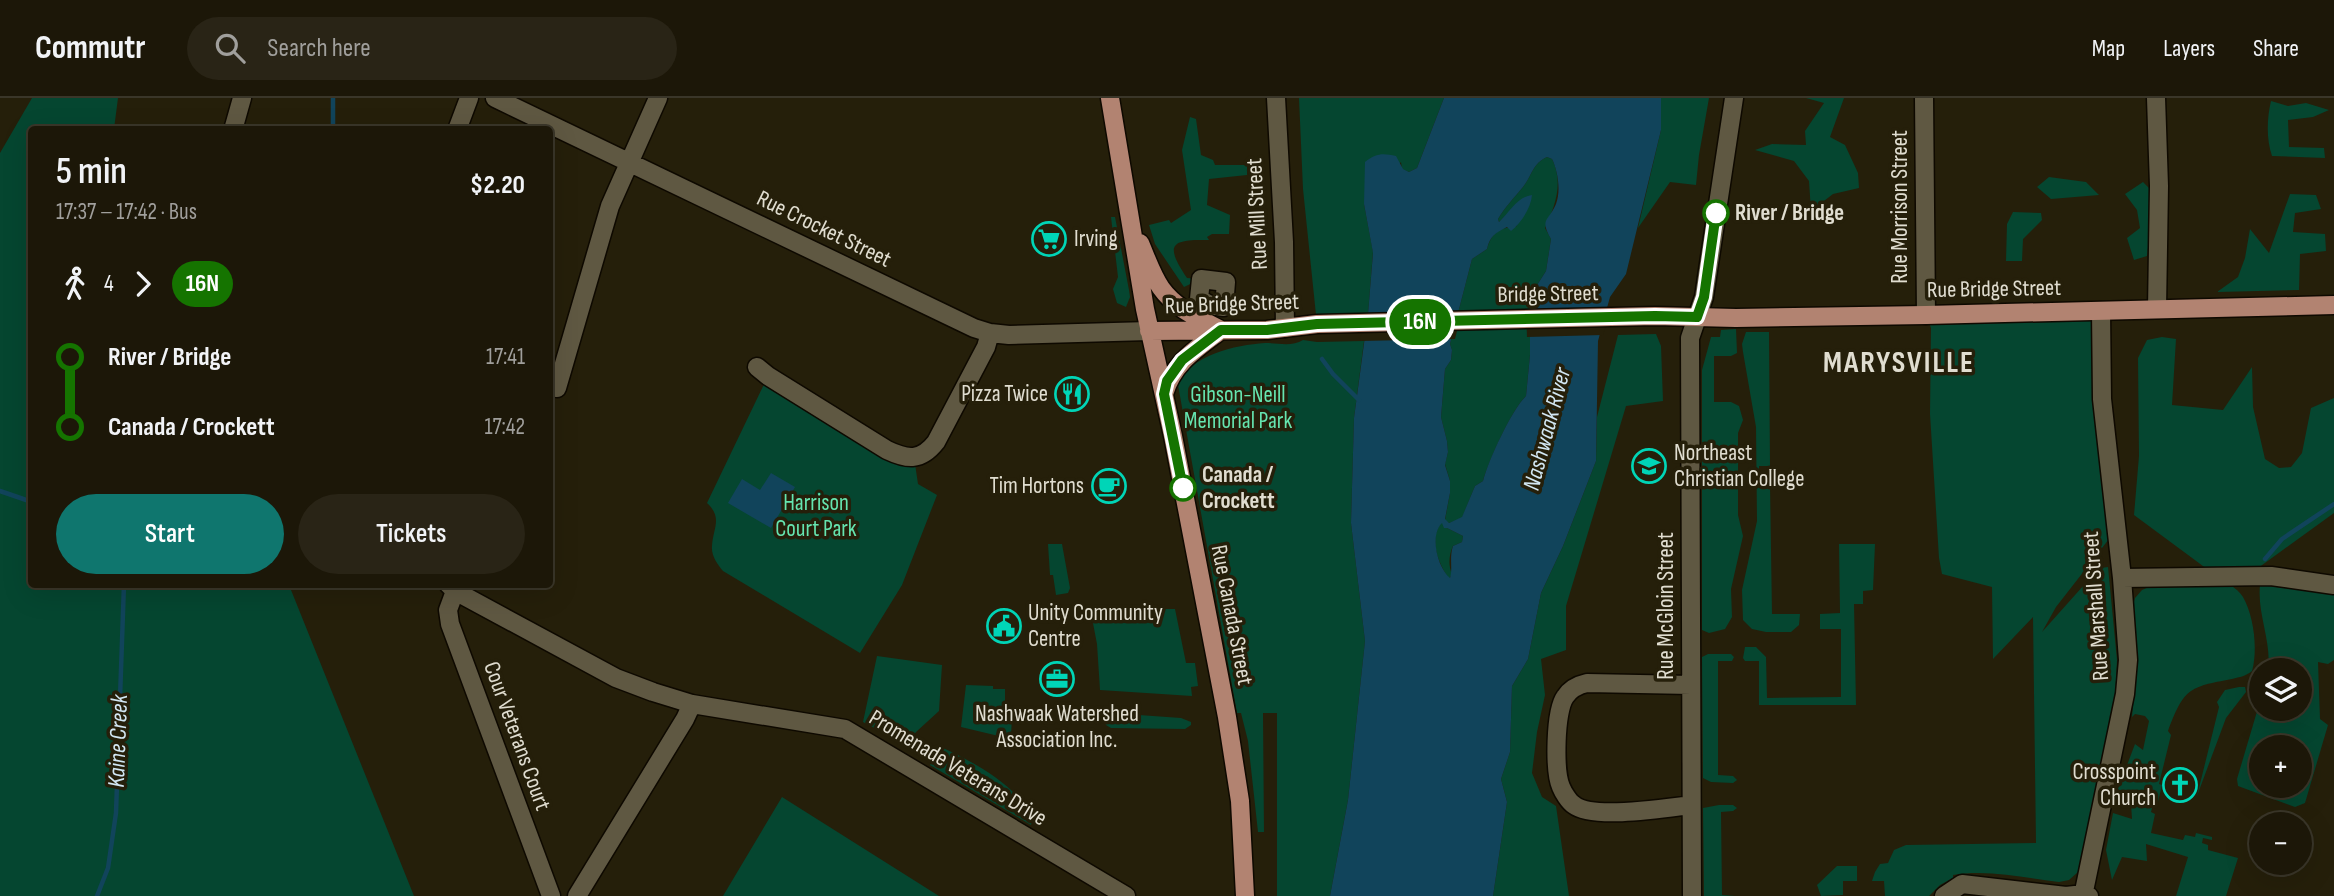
<!DOCTYPE html>
<html lang="en">
<head>
<meta charset="utf-8">
<style>
  body { margin:0; font-family:"Sofia Sans Condensed",sans-serif; background:#292416; color:#f1f3f6; height:100vh; display:flex; flex-direction:column; font-size:26px; white-space:nowrap }
  * { box-sizing:border-box; margin:0 }
  p { font-size:23px; color:#a09f9c }
  .icon { flex:none; width:38px; height:38px; fill:none; stroke:currentColor; stroke-width:2; stroke-linecap:round; stroke-linejoin:round }
  .map { position:relative; flex:1; overflow:hidden }
  .drawer { position:absolute; left:28px; top:28px; width:525px; height:462px; display:flex; flex-direction:column; background:#1c1708; border-radius:7px; box-shadow:0 7px 28px #0002,0 0 0 2px #3a3629 }
  .drawer>* { flex:none }
  .badge { padding:0 14px; border-radius:23px; font-size:24px; line-height:46px }
  .controls { position:absolute; left:2249px; top:560px; display:grid; gap:14px }
  .controls a { display:grid; place-items:center; width:63px; height:63px; border-radius:50%; background:#1c1708; box-shadow:0 7px 28px #0002,0 0 0 2px #3a3629; font-size:35px }
  .map>.badge { position:absolute; translate:-50% -50%; box-shadow:0 0 0 4px #fff }
  .legs { display:flex; align-items:center; gap:10px; height:77px; padding:0 28px; font-size:23px }
  .legs p { margin-inline-start:auto }
  .summary { display:flex; align-items:center; justify-content:space-between; height:119px; padding:0 28px }
  h1 { font-size:38px; font-weight:600; line-height:52px }
  .primary-button { display:flex; gap:14px; margin-top:auto; padding:14px 28px }
  .primary-button a { flex:1; height:80px; border-radius:42px; background:#0f766e; color:#fff; font-size:28px; font-weight:600; line-height:80px; text-align:center }
  .primary-button a+a { background:#292416; color:#f1f3f6 }
  ul { padding:0 28px; list-style:none }
  li { display:flex; align-items:center; gap:24px; height:70px; font-size:26px }
  li i { display:grid; place-items:center; width:10px; height:100%; margin:0 9px; background:currentColor }
  li i::after { content:''; width:18px; height:18px; margin:-9px; border:5px solid; border-radius:50%; background:#1c1708 }
  li p { margin-inline-start:auto }
  li:first-child i { background:linear-gradient(#0000 50%,currentColor 0) }
  li:last-child i { background:linear-gradient(currentColor 50%,#0000 0) }
  header { display:flex; align-items:center; gap:42px; box-sizing:border-box; height:98px; padding:0 35px; background:#1c1708; border-bottom:2px solid #3a3629 }
  header strong { font-size:33px }
  nav { display:flex; gap:38px; margin-inline-start:auto; font-size:24px }
  .search { width:490px; height:63px; background:#292416; display:flex; align-items:center; gap:18px; box-sizing:border-box; padding:0 24px; border-radius:38px; color:#a09f9c; font-size:26px }
  .map>svg:first-child { display:block }
</style>
</head>
<body>
<header>
<strong>Commutr</strong>
<div class="search"><svg class="icon" aria-label="search" viewBox="0 0 24 24"><circle cx="10" cy="10" r="6"/><path d="M15 15l6 6"/></svg>Search here</div>
<nav><a>Map</a><a>Layers</a><a>Share</a></nav>
</header>
<div class="map">
<svg width="2334" height="798" viewBox="0 0 2334 798">
  <rect width="100%" height="100%" fill="#251f0a"/>
  <path fill="#054630" fill-rule="evenodd" d="M32,0H118L114,31L32,32V486L289,487L414,798H0V55Z
    M1299,0H1444L1417,70L1409,74L1402,71L1401,64L1364,106L1373,154L1368,216L1316,217L1303,91Z
    M1661,0H1709L1699,57L1696,87L1670,84L1638,130L1661,32Z
    M1806,0H1844L1830,39L1845,47L1858,75L1859,90L1833,96L1811,113L1809,83L1794,63L1755,52L1772,46L1806,47L1805,33L1824,5Z
    M2271,3L2288,8L2306,5L2329,12L2313,19L2288,22L2289,49L2324,50L2325,60L2272,58C2266,40 2267,20 2271,3Z
    M1190,19L1196,21L1201,57L1213,62L1215,67H1247V77L1209,81L1207,107L1230,117L1229,136H1212L1207,139L1209,142C1171,141 1164,146 1187,180L1201,181L1184,189L1155,146L1149,127L1169,122L1171,125L1191,112L1182,52Z
    M1547,59L1552,61C1564,85 1555,108 1545,130L1551,141L1546,173L1532,195L1530,207V257L1526,298C1512,311 1488,364 1483,383L1475,388L1462,420L1449,425L1445,422L1450,395V383L1445,366L1448,354L1447,343L1441,319L1445,271L1451,262L1452,252L1450,246L1472,161L1487,151C1491,136 1499,129 1516,129L1519,121L1513,111L1499,124L1498,121C1505,109 1514,100 1523,89C1532,78 1532,66 1547,59Z
    M2049,79L2086,84L2099,97L2051,101L2037,89Z
    M2143,84L2149,90L2150,132L2147,158L2134,162L2127,140L2140,130L2137,112L2125,96Z
    M2290,96L2316,97L2321,111L2295,115L2293,134L2325,136L2326,153L2300,156L2299,192L2217,194L2238,179L2245,160L2250,131L2269,155Z
    M2013,114L2041,115L2042,122L2023,141L2022,163H2006L2007,126Z
    M1111,119H1115L1129,192L1130,199L1126,209L1117,205L1113,191L1118,179Z
    M2101,213L2116,432L2056,509L2042,534L2092,478L2101,470L2108,469L2117,562L2115,602L2078,774L2069,782L2059,784C2024,780 1988,771 1953,777V780L1940,787L1929,798H1885L1884,783H1872L1875,774L1880,766L1888,765L1894,752L1906,747L2036,745L2033,519L1993,561L1992,489L1942,476L1939,460L1930,316L1931,230L1926,217Z
    M1736,231L1737,255L1731,258H1714V304H1731L1739,308L1743,322L1738,335V417L1743,438L1731,491L1732,519L1725,531L1709,535L1702,532V272L1711,239H1720L1721,232Z
    M1746,234H1769L1770,368H1759V385L1770,386L1772,516H1800L1799,527L1791,534H1766L1752,531L1743,522L1742,492L1757,423L1756,329L1743,254L1742,246Z
    M1656,236L1661,248L1663,303L1626,308L1566,508V552L1541,561L1545,597L1537,634L1532,675L1542,699L1556,708L1569,798H1493L1507,704L1501,681L1510,654L1512,588L1528,561L1541,495L1563,448L1596,363L1597,319L1618,237Z
    M2162,239L2176,241L2172,307L2223,312L2252,269L2253,309L2265,361L2279,370L2291,369L2302,355L2311,310L2334,300V415L2247,478L2207,471L2134,417L2139,358L2138,260L2147,242Z
    M1303,242L1317,244L1364,243L1354,320L1351,425L1365,543L1348,702L1330,798H1277V615H1263L1264,734H1258L1248,643L1241,615H1237L1178,287C1190,257 1235,247 1265,245C1278,245 1292,249 1303,242Z
    M768,278L914,359L918,386L937,397L902,487L860,555L723,473C717,466 711,457 712,448C713,430 723,420 707,405Z
    M1442,424L1447,430L1463,438L1462,444L1453,448C1449,457 1448,467 1452,476L1449,481C1438,465 1428,440 1442,424Z
    M1048,446H1062L1070,490L1068,495L1056,497L1053,477H1050Z
    M1839,446H1875L1873,492L1863,493V506H1854L1856,607H1759V563H1745L1743,560L1745,549H1756L1766,559L1767,600L1841,599V531H1820V516L1840,515Z
    M2230,487C2235,490 2240,494 2243,499C2254,518 2258,552 2252,573C2246,578 2240,579 2232,581C2188,589 2184,591 2168,633L2171,637L2159,686L2162,687L2158,704L2154,703L2151,714L2155,716L2151,735L2183,742L2185,737L2195,739L2196,735L2212,739V742L2203,740L2202,745L2208,747V752L2238,760L2226,798H2176L2188,759L2146,746L2147,763L2122,759L2112,782L2106,752L2113,715L2132,721L2131,706L2118,691L2135,646L2143,652L2149,623L2145,618L2135,616L2132,619L2137,561L2132,511L2135,500L2142,492L2151,488Z
    M2260,487L2334,496V562L2328,566L2318,564L2320,621L2328,627L2305,705L2295,709L2238,688L2237,681L2261,600V611H2300V572H2268C2272,544 2257,516 2260,487ZM2261,649H2300V688H2261Z
    M1133,511H1175L1186,565H1195L1198,588L1191,589L1192,598L1100,592L1097,546L1092,520Z
    M1708,556H1731L1734,559L1732,563H1718V677L1733,678L1737,682L1733,685L1711,684L1703,680L1702,559Z
    M877,558L942,567L939,613L916,634L909,644L903,645L863,624Z
    M966,587L993,588V591H1005V611L1008,612L1012,620L1011,637L1007,640L961,629Z
    M2239,589H2245L2246,594L2226,620L2197,698L2219,609L2217,604L2225,592Z
    M1111,615L1181,620L1191,624V627L1185,631L1111,630L1106,627L1104,622Z
    M941,649C976,665 1012,685 1033,718L1031,727L930,667Z
    M782,699L939,798H723Z
    M1719,707H1733L1737,710L1733,713L1721,714L1722,797L1735,798H1704L1703,710Z
    M1837,768H1857V783H1843V797L1821,798L1817,787Z"/>
  <path fill="#11445b" fill-rule="evenodd" d="M1444,0H1661V32L1626,176L1610,199L1598,243L1596,363L1563,448L1541,495L1528,561L1512,588L1510,654L1501,681L1507,704L1493,798H1330L1348,702L1365,543L1351,425L1354,320L1368,216L1373,155L1364,106L1365,64C1376,55 1383,55 1396,58L1403,71L1409,74L1417,70ZM1547,59L1552,61C1558,73 1561,93 1556,106C1549,123 1539,120 1551,141L1546,173L1532,195L1530,207V257L1526,298C1512,311 1488,363 1483,383L1475,388L1462,419L1449,425L1445,421L1450,395V383L1445,367L1448,354L1447,343L1441,319L1445,271L1451,262L1452,252L1450,246L1472,161L1487,151C1490,138 1495,135 1507,129L1511,133C1521,125 1531,110 1532,97C1517,99 1510,114 1499,124L1498,121C1505,109 1514,100 1523,89C1532,78 1532,66 1547,59ZM1442,425L1444,430H1447L1463,438L1462,444L1453,448C1449,460 1453,471 1450,480C1438,470 1429,438 1442,425Z
    M771,375L795,389L771,430L728,405L742,381L760,392Z"/>
  <path fill="#251f0a" d="M1611,210L1603,237L1527,239L1526,212Z
    M1462,213L1455,241L1360,243L1365,216Z"/>
  <g fill="none" stroke-linecap="round" stroke-linejoin="round">
    <path stroke="#11445b" stroke-width="4.5" d="M333,32V0
      M1322,261L1333,276L1359,302
      M0,393L32,404
      M2265,461L2282,441L2334,406
      M97,798L108,770L116,715L124,486"/>
    <g stroke="#0e0900" stroke-width="21">
      <path id="minor" d="M495,0L974,230L990,235L1009,237L1149,233
        M1276,0L1284,144L1285,230
        M1924,0L1926,217
        M2156,0L2159,88L2157,211
        M233,32L242,0
        M457,32L469,0
        M1201,181L1226,184L1224,209L1210,207L1199,201Z
        M757,269L768,278L887,352C908,362 921,363 936,344L986,249L990,235
        M557,290L610,108L658,0
        M2122,480L2271,478L2334,487
        M448,486L455,493L616,580L653,594L692,606L845,631L1126,798
        M455,493L448,512L450,526L551,798
        M1691,587L1587,585C1578,587 1570,591 1565,599C1555,613 1554,673 1561,689C1563,694 1569,704 1574,707C1593,722 1666,710 1691,707
        M577,798L685,621L692,606
        M1692,798L1690,240L1704,199L1734,0
        M1944,798L1962,786L2066,798L2084,796L2089,798
        M2083,798L2125,596L2128,562L2122,480L2102,301L2101,213"/>
    </g>
    <g stroke="#0e0900" stroke-width="21">
      <path id="major" d="M1110,0L1145,211L1173,338L1227,619L1240,703L1245,798
        M1140,145C1146,159 1152,177 1161,190C1175,210 1198,220 1219,231
        M1149,233L1267,232L1317,226L1655,218L1736,220L1926,217L2334,207
        M1164,296C1173,265 1196,251 1221,232"/>
    </g>
    <use href="#minor" stroke="#5f5842" stroke-width="18"/>
    <use href="#major" stroke="#b28371" stroke-width="18"/>
  </g>
  <g fill="none" stroke-linecap="round" stroke-linejoin="round">
    <g stroke="#fff" stroke-width="16">
      <path id="line-1" d="M1183,390L1164,296L1167,283L1182,262L1221,232H1267L1317,226L1655,218L1697,219L1704,199L1716,115"/>
    </g>
    <use href="#line-1" stroke="#157400" stroke-width="10"/>
  </g>
  <defs>
    <g id="supermarket-ring" transform="scale(1.75)"><circle r="9.5" fill="#251f0a" stroke="#00d5b7" stroke-width="1.5"/><path d="M-6-5.5h2.5l.6 2H6L4.5 2H-2.5L-4.4-4H-6ZM-1.5 3.2a1.3 1.3 0 1 0 .1 0ZM3 3.2a1.3 1.3 0 1 0 .1 0Z" fill="#00d5b7"/></g>
    <g id="restaurant-ring" transform="scale(1.75)"><circle r="9.5" fill="#251f0a" stroke="#00d5b7" stroke-width="1.5"/><path d="M-5-6h1v4h1v-4h1v4h1v-4h1v5L-1.5 .5V6h-2V.5L-5-1ZM5-6V6H3V1.5H1.5Q1.5-4 5-6Z" fill="#00d5b7"/></g>
    <g id="university-ring" transform="scale(1.75)"><circle r="9.5" fill="#251f0a" stroke="#00d5b7" stroke-width="1.5"/><path d="M0-5L7-2L0 1L-7-2ZM-4 1L0 2.5L4 1V4Q0 6-4 4Z" fill="#00d5b7"/></g>
    <g id="cafe-ring" transform="scale(1.75)"><circle r="9.5" fill="#251f0a" stroke="#00d5b7" stroke-width="1.5"/><path d="M-5.5-4.5H6V0H3Q3 3.5 0 3.5H-2.5Q-5.5 3.5-5.5 0ZM3-3.2v2h1.7v-2ZM-6 4.5H4V6H-6Z" fill="#00d5b7"/></g>
    <g id="civic-ring" transform="scale(1.75)"><circle r="9.5" fill="#251f0a" stroke="#00d5b7" stroke-width="1.5"/><path d="M-.6-6.5H3V-4.5H.6V-3L4-1V1h2V6H-6V1h2V-1L-.6-3ZM-1.2 2.5V6h2.4V2.5Z" fill="#00d5b7"/></g>
    <g id="office-ring" transform="scale(1.75)"><circle r="9.5" fill="#251f0a" stroke="#00d5b7" stroke-width="1.5"/><path d="M-6-3h4V-5.5h4V-3h4V5H-6ZM-1-4.5V-3h2v-1.5ZM-6 0V1H6V0Z" fill="#00d5b7"/></g>
    <g id="church-ring" transform="scale(1.75)"><circle r="9.5" fill="#251f0a" stroke="#00d5b7" stroke-width="1.5"/><path d="M-1.2-6h2.4v3.5h3.3v2.4h-3.3V6h-2.4V-.1h-3.3v-2.4h3.3Z" fill="#00d5b7"/></g>
  </defs>
  <g fill-rule="evenodd">
    <use href="#supermarket-ring" x="1049" y="141"/>
    <use href="#restaurant-ring" x="1072" y="296"/>
    <use href="#university-ring" x="1649" y="368"/>
    <use href="#cafe-ring" x="1109" y="388"/>
    <use href="#civic-ring" x="1004" y="528"/>
    <use href="#office-ring" x="1057" y="581"/>
    <use href="#church-ring" x="2180" y="687"/>
  </g>
  <g fill="#fff" stroke="#157400" stroke-width="3.5">
    <circle cx="1716" cy="115" r="12"/>
    <circle cx="1183" cy="390" r="12"/>
  </g>
  <g text-anchor="middle" dominant-baseline="central" stroke-width="7" stroke-linejoin="round" paint-order="stroke">
    <g font-size="23" fill="#e0ddd0" stroke="#251f0a">
      <text transform="translate(1900 109) rotate(-90)">Rue Morrison Street</text>
      <text transform="translate(1257 116) rotate(-93)">Rue Mill Street</text>
      <text transform="translate(824 131) rotate(26)">Rue Crocket Street</text>
      <text transform="translate(1994 191) rotate(-1)">Rue Bridge Street</text>
      <text transform="translate(1548 196) rotate(-1)">Bridge Street</text>
      <text transform="translate(1232 206) rotate(-2)">Rue Bridge Street</text>
      <text transform="translate(1666 508) rotate(-90)">Rue McGloin Street</text>
      <text transform="translate(2096 508) rotate(-94)">Rue Marshall Street</text>
      <text transform="translate(1232 517) rotate(79)">Rue Canada Street</text>
      <text transform="translate(517 638) rotate(70)">Cour Veterans Court</text>
      <text transform="translate(958 670) rotate(31)">Promenade Veterans Drive</text>
    </g>
    <g font-size="23" font-weight="bold" fill="#e0ddd0" stroke="#251f0a" text-anchor="start">
      <text x="1735" y="115">River / Bridge</text>
      <text x="1202" y="377">Canada /<tspan x="1202" dy="26">Crockett</tspan></text>
    </g>
    <g font-size="23" fill="#e0ddd0" stroke="#251f0a" text-anchor="start">
      <text x="1074" y="141">Irving</text>
      <text x="1048" y="296" text-anchor="end">Pizza Twice</text>
      <text x="1674" y="355">Northeast<tspan x="1674" dy="26">Christian College</tspan></text>
      <text x="1084" y="388" text-anchor="end">Tim Hortons</text>
      <text x="1028" y="515">Unity Community<tspan x="1028" dy="26">Centre</tspan></text>
      <text x="1057" y="616" text-anchor="middle">Nashwaak Watershed<tspan x="1057" dy="26">Association Inc.</tspan></text>
      <text x="2156" y="674" text-anchor="end">Crosspoint<tspan x="2156" dy="26">Church</tspan></text>
    </g>
    <g font-size="23" fill="#65e5b0" stroke="#251f0a">
      <text x="1238" y="297">Gibson-Neill<tspan x="1238" dy="26">Memorial Park</tspan></text>
      <text x="816" y="405">Harrison<tspan x="816" dy="26">Court Park</tspan></text>
    </g>
    <g font-size="24" font-style="italic" fill="#d2e7f3" stroke="#251f0a">
      <text transform="translate(1547 331) rotate(-75)">Nashwaak River</text>
      <text transform="translate(118 643) rotate(-88)">Kaine Creek</text>
    </g>
    <g font-size="30" font-weight="bold" letter-spacing="2" fill="#e0ddd0" stroke="#251f0a">
      <text x="1899" y="265">MARYSVILLE</text>
    </g>
  </g>
</svg>
<div class="controls">
<a><svg class="icon" aria-label="layers" viewBox="0 0 24 24"><path d="M12 4l9 5-9 5-9-5zM3 14l9 5 9-5"/></svg></a>
<a>+</a>
<a>−</a>
</div>
<b class="badge" style="left:1420px;top:224px;background:#157400;color:#fff">16N</b>
<section class="drawer">
<div class="summary"><div><h1>5 min</h1><p>17:37 – 17:42 · Bus</p></div><b>$2.20</b></div>
<div class="legs"><svg class="icon" aria-label="walk" viewBox="0 0 24 24"><circle cx="13" cy="4" r="2"/><path d="M13 8l-2 6 4 7M11 14l-3 7M7 12l3-4h3l4 4"/></svg>4<svg class="icon" aria-label="forward" viewBox="0 0 24 24"><path d="M9 5l7 7-7 7"/></svg><b class="badge" style="background:#157400;color:#fff">16N</b></div>
<ul>
<li><i style="color:#157400"></i><b>River / Bridge</b><p>17:41</p></li>
<li><i style="color:#157400"></i><b>Canada / Crockett</b><p>17:42</p></li>
</ul>
<div class="primary-button"><a>Start</a><a>Tickets</a></div>
</section>
</div>
</body>
</html>
